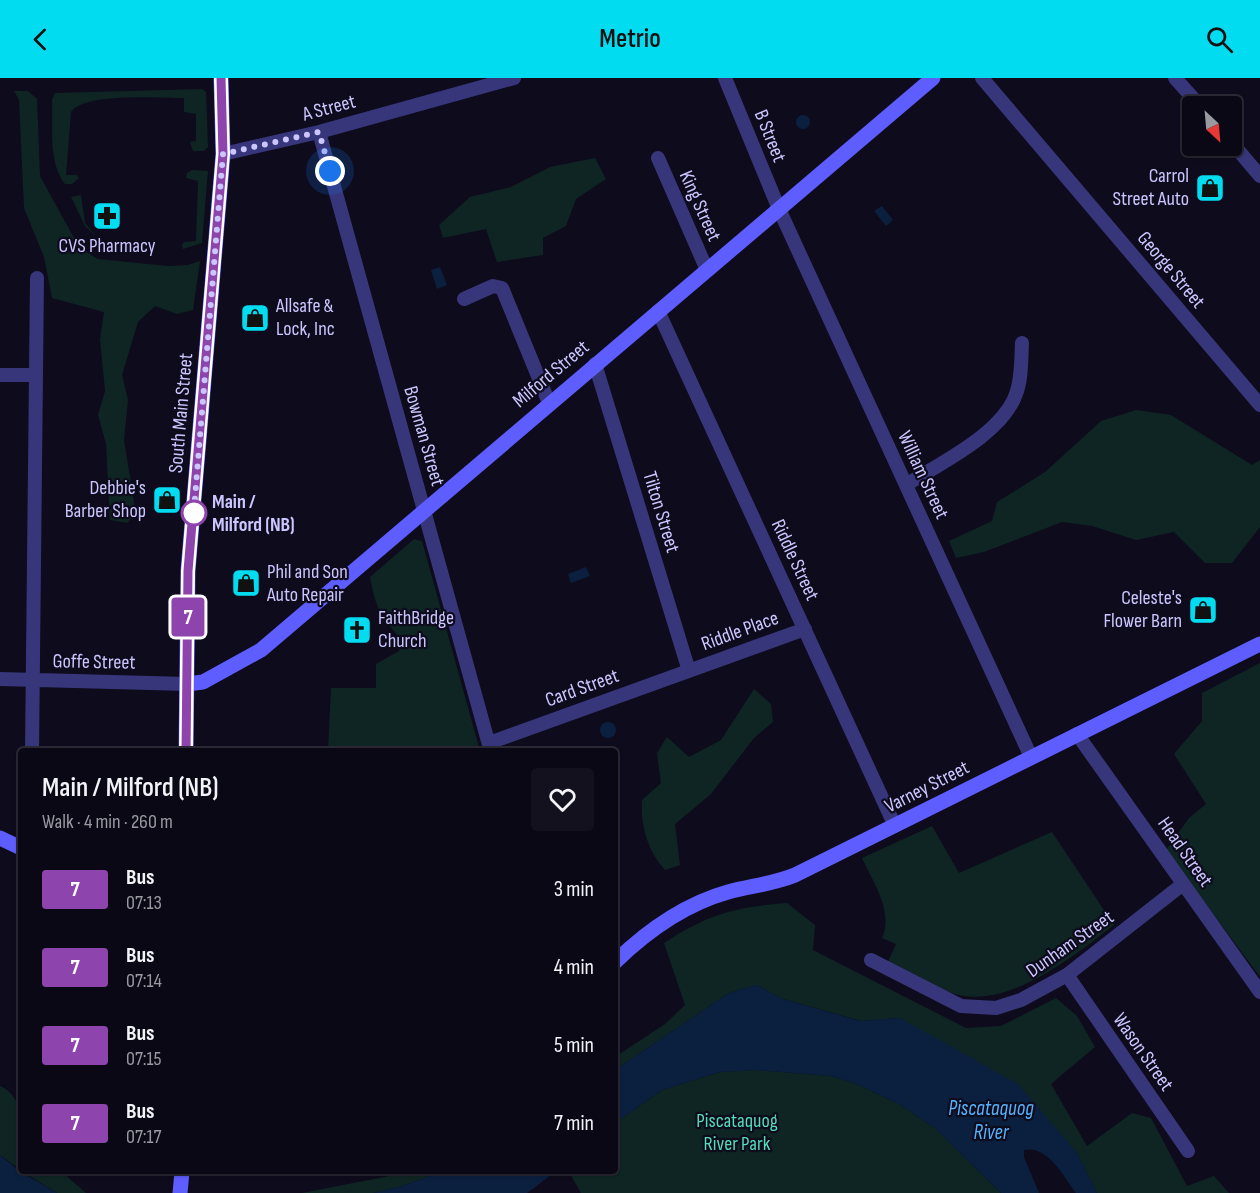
<!DOCTYPE html>
<html lang="en">
<head>
<meta charset="utf-8">
<style>
  body { margin:0; font-family:"Sofia Sans Condensed",sans-serif; background:#13111e; color:#f1f3f6; height:100vh; display:flex; flex-direction:column; font-size:22px; white-space:nowrap }
  * { box-sizing:border-box; margin:0 }
  p { font-size:20px; color:#999aa0 }
  .icon { flex:none; width:33px; height:33px; fill:none; stroke:currentColor; stroke-width:2; stroke-linecap:round; stroke-linejoin:round }
  .map { position:relative; flex:1; overflow:hidden }
  .drawer { position:absolute; left:18px; top:670px; width:600px; height:426px; display:flex; flex-direction:column; background:#0a0815; border-radius:6px; box-shadow:0 2px 4px #0004,0 0 0 2px #2a2934 }
  .drawer>* { flex:none }
  .badge { padding:0 12px; border-radius:4px; font-size:21px; line-height:39px }
  .needle { width:39px; rotate:154deg }
  .fabs { position:absolute; left:1182px; top:18px; display:grid; gap:12px }
  .fabs a { display:grid; place-items:center; width:60px; height:60px; border-radius:6px; background:#0a0815; box-shadow:0 2px 4px #0004,0 0 0 2px #2a2934; font-size:30px }
  .you { position:absolute; width:30px; height:30px; margin:-15px; border:4px solid #fff; border-radius:50%; background:#1a73e8; box-shadow:0 0 0 9px #1a73e833 }
  .map>.badge { position:absolute; translate:-50% -50%; box-shadow:0 0 0 3px #fff }
  .round { display:grid; place-items:center; flex:none; width:63px; height:63px; border-radius:6px; background:#13111e }
  .head { display:flex; align-items:center; justify-content:space-between; height:102px; padding:0 24px }
  h1 { font-size:28px; font-weight:600; line-height:45px }
  ul { padding:0; list-style:none }
  li { display:flex; align-items:center; gap:18px; height:78px; padding:0 24px }
  li div { flex:1 }
  li b { display:block; font-size:22px }
  li em { font-style:normal }
  li .badge { min-width:66px; font-weight:700; text-align:center }
  header { display:flex; justify-content:space-between; align-items:center; height:78px; padding:0 24px; background:#01dcf0; color:#111; font-size:27px; font-weight:600 }
  .map>svg:first-child { display:block }
</style>
</head>
<body>
<header><svg class="icon" aria-label="back" viewBox="0 0 24 24"><path d="M15 5l-7 7 7 7"/></svg>Metrio<svg class="icon" aria-label="search" viewBox="0 0 24 24"><circle cx="10" cy="10" r="6"/><path d="M15 15l6 6"/></svg></header>
<div class="map">
<svg width="1260" height="1115" viewBox="0 0 1260 1115">
  <rect width="100%" height="100%" fill="#0e0b1c"/>
  <path fill="#0e2524" d="M202,11L206,14L208,69L204,73H193L190,64L196,63V36L184,34V20C159,20 85,14 71,34L66,97H77L79,100L72,106H65C48,85 53,48 52,22L55,15Z
    M14,13H28L37,21L40,98L79,169L98,181L168,188L188,187L200,183L193,232L177,236L155,228L138,244L122,297L128,322L124,362L136,436L127,445L110,442L106,366L98,337L105,313L100,261L104,234L52,220L44,179L24,130L19,22Z
    M595,80L606,101L576,121L566,148L543,160V177L497,184L486,151L443,160L439,147L470,119L511,109L550,89Z
    M192,92L208,93L202,165L183,171L182,167L184,164L196,163L198,103L186,100L187,95Z
    M81,117L85,145L97,159L85,148L71,119Z
    M1136,332L1171,337L1252,387L1260,382V449L1232,485H1205L1174,454L1136,462L1092,448L1062,444L984,474L956,480L949,463L992,443L997,424L1045,394L1101,343Z
    M414,461L422,463L480,673H328L331,610H376V586L399,573L400,559C379,538 375,526 370,499Z
    M1260,585V899L1166,772L1189,740L1206,726L1174,676L1202,643V615Z
    M754,611L771,626L773,644L754,660L711,716L675,746L680,787L665,792C648,774 640,747 642,722L661,705L657,675L667,659L689,679L721,662Z
    M932,748L959,795L1052,754L1114,847C1075,877 1012,929 959,917C937,912 909,895 887,886L896,866L882,860C894,834 873,804 862,780Z
    M787,825L815,847L813,872L966,950L1001,948L1056,920L1077,938L1095,969L1051,1006L1087,1068L1132,1035L1151,1040L1187,1108L1214,1098L1229,1115H1097L1077,1075L900,940L861,943L780,920L757,907L729,915L615,992V979L665,946L685,927L664,865C708,836 735,829 787,825Z
    M756,992L831,998L857,1006L899,1026L936,1051L1001,1115H581L569,1094H615V1045L662,1012L720,994Z
    M0,1008C30,1021 21,1066 21,1092L0,1077Z
    M23,1094H62L86,1115H57Z
    M410,1094H442L399,1109L373,1115H302Z"/>
  <path fill="#0b203f" d="M796 44a7 7 0 1 1 14 0a7 7 0 1 1-14 0Z
    M882,128L893,142L886,148L874,133Z
    M440,189L447,207L437,211L431,192Z
    M586,489L590,498L571,505L568,496Z
    M600 652a8 8 0 1 1 16 0a8 8 0 1 1-16 0Z
    M757,907L780,920L860,943L900,940L1018,1006L1077,1075L1097,1115H1076C1064,1099 1048,1067 1024,1072V1079L1039,1115H1001L936,1051L899,1026L857,1006L831,998L756,992L720,994L662,1012L615,1045V992L729,915Z
    M0,1077L21,1094L57,1115H0Z
    M442,1094H555L527,1115H373L399,1109Z"/>
  <g fill="none" stroke-linecap="round" stroke-linejoin="round">
    <path stroke="#37367b" stroke-width="14" d="M725,0L779,131L1031,679
      M982,0L1260,327
      M1175,0L1200,28
      M319,54L491,674
      M1232,65L1260,98
      M223,76L319,54L514,0
      M658,80L707,192
      M464,221L493,208L502,210L549,325
      M658,233L895,748
      M595,286L689,593
      M0,297H35
      M906,407C940,385 1002,356 1016,316C1022,300 1021,282 1022,265
      M0,601L187,606
      M1077,656L1260,914
      M489,665L805,551
      M32,674L37,200
      M871,882L961,928L996,930L1021,922L1067,897L1183,806
      M1067,897L1188,1073"/>
    <path stroke="#5e5dff" stroke-width="15" d="M187,606L203,604L261,572L933,0
      M186,674L188,493L223,76L221,0
      M0,760L21,770
      M615,884C647,853 685,826 728,814C750,808 773,806 795,797L1260,566
      M180,1115L182,1094"/>
  </g>
  <g fill="none" stroke-linecap="round" stroke-linejoin="round">
    <g stroke="#fff" stroke-width="14">
      <path id="line" d="M186,674L188,493L223,76L221,0"/>
    </g>
    <use href="#line" stroke="#8e44ad" stroke-width="9"/>
    <path stroke="#cbc6ff" stroke-width="6" stroke-dasharray="0 10.8" d="M194,435L193,444L223,76L319,54L330,93"/>
  </g>
  <defs>
    <g id="shop-square" transform="scale(1.5)"><rect x="-9" y="-9" width="18" height="18" rx="4" fill="#01dcf0" stroke="#0e0b1c"/><path d="M-5-2.5h2.3a2.7 3.5 0 0 1 5.4 0H5L5.5 6h-11ZM-1.5-2.5h3a1.5 2.3 0 0 0-3 0Z" fill="#111"/></g>
    <g id="pharmacy-square" transform="scale(1.5)"><rect x="-9" y="-9" width="18" height="18" rx="4" fill="#01dcf0" stroke="#0e0b1c"/><path d="M-2-6h4v4h4v4h-4v4h-4v-4h-4v-4h4Z" fill="#111"/></g>
    <g id="church-square" transform="scale(1.5)"><rect x="-9" y="-9" width="18" height="18" rx="4" fill="#01dcf0" stroke="#0e0b1c"/><path d="M-1.2-6h2.4v3.5h3.3v2.4h-3.3V6h-2.4V-.1h-3.3v-2.4h3.3Z" fill="#111"/></g>
  </defs>
  <g fill-rule="evenodd">
    <use href="#shop-square" x="1210" y="110"/>
    <use href="#pharmacy-square" x="107" y="138"/>
    <use href="#shop-square" x="255" y="240"/>
    <use href="#shop-square" x="167" y="422"/>
    <use href="#shop-square" x="246" y="505"/>
    <use href="#shop-square" x="1203" y="532"/>
    <use href="#church-square" x="357" y="552"/>
  </g>
  <circle fill="#fff" stroke="#8e44ad" stroke-width="3" cx="194" cy="435" r="12"/>
  <g text-anchor="middle" dominant-baseline="central" stroke-width="4.5" stroke-linejoin="round" paint-order="stroke">
    <g font-size="20" fill="#cbc6ff" stroke="#0e0b1c">
      <text transform="translate(329 30) rotate(-15)">A Street</text>
      <text transform="translate(770 58) rotate(68)">B Street</text>
      <text transform="translate(700 128) rotate(66)">King Street</text>
      <text transform="translate(1171 192) rotate(50)">George Street</text>
      <text transform="translate(551 296) rotate(-40)">Milford Street</text>
      <text transform="translate(181 335) rotate(-85)">South Main Street</text>
      <text transform="translate(424 358) rotate(74)">Bowman Street</text>
      <text transform="translate(923 397) rotate(65)">William Street</text>
      <text transform="translate(661 434) rotate(73)">Tilton Street</text>
      <text transform="translate(795 482) rotate(65)">Riddle Street</text>
      <text transform="translate(740 553) rotate(-20)">Riddle Place</text>
      <text transform="translate(94 584) rotate(1)">Goffe Street</text>
      <text transform="translate(582 610) rotate(-20)">Card Street</text>
      <text transform="translate(927 709) rotate(-27)">Varney Street</text>
      <text transform="translate(1185 774) rotate(55)">Head Street</text>
      <text transform="translate(1070 866) rotate(-35)">Dunham Street</text>
      <text transform="translate(1143 974) rotate(55)">Wason Street</text>
    </g>
    <g font-size="20" fill="#cbc6ff" stroke="#0e0b1c" text-anchor="end">
      <text x="1189" y="98">Carrol<tspan x="1189" dy="23">Street Auto</tspan></text>
      <text x="107" y="168" text-anchor="middle">CVS Pharmacy</text>
      <text x="276" y="228" text-anchor="start">Allsafe &amp;<tspan x="276" dy="23">Lock, Inc</tspan></text>
      <text x="146" y="410">Debbie's<tspan x="146" dy="23">Barber Shop</tspan></text>
      <text x="267" y="494" text-anchor="start">Phil and Son<tspan x="267" dy="23">Auto Repair</tspan></text>
      <text x="1182" y="520">Celeste's<tspan x="1182" dy="23">Flower Barn</tspan></text>
      <text x="378" y="540" text-anchor="start">FaithBridge<tspan x="378" dy="23">Church</tspan></text>
    </g>
    <g font-size="20" font-weight="bold" fill="#cbc6ff" stroke="#0e0b1c" text-anchor="start">
      <text x="212" y="424">Main /<tspan x="212" dy="23">Milford (NB)</tspan></text>
    </g>
    <g font-size="20" fill="#53ddb8" stroke="#0e0b1c">
      <text x="737" y="1043">Piscataquog<tspan x="737" dy="23">River Park</tspan></text>
    </g>
    <g font-size="21" font-style="italic" fill="#54b3fe" stroke="#0e0b1c">
      <text x="991" y="1030">Piscataquog<tspan x="991" dy="24">River</tspan></text>
    </g>
  </g>
</svg>
<div class="fabs">
<a><svg class="needle" viewBox="-14 -14 28 28"><path d="M0-13l5 13h-10z" fill="#e53935"/><path d="M0 13l5-13h-10z" fill="#999aa0"/></svg></a>
</div>
<div class="you" style="left:330px;top:93px"></div>
<b class="badge" style="left:188px;top:539px;background:#8e44ad;color:#fff">7</b>
<section class="drawer">
<div class="head"><div><h1>Main / Milford (NB)</h1><p>Walk · 4 min · 260 m</p></div><a class="round"><svg class="icon" aria-label="heart" viewBox="0 0 24 24"><path d="M12 20l-8-8c-3-5 5-10 8-4 3-6 11-1 8 4z"/></svg></a></div>
<ul>
<li><span class="badge" style="background:#8e44ad;color:#fff">7</span><div><b>Bus</b><p>07:13</p></div><em>3 min</em></li>
<li><span class="badge" style="background:#8e44ad;color:#fff">7</span><div><b>Bus</b><p>07:14</p></div><em>4 min</em></li>
<li><span class="badge" style="background:#8e44ad;color:#fff">7</span><div><b>Bus</b><p>07:15</p></div><em>5 min</em></li>
<li><span class="badge" style="background:#8e44ad;color:#fff">7</span><div><b>Bus</b><p>07:17</p></div><em>7 min</em></li>
</ul>
</section>
</div>
</body>
</html>
